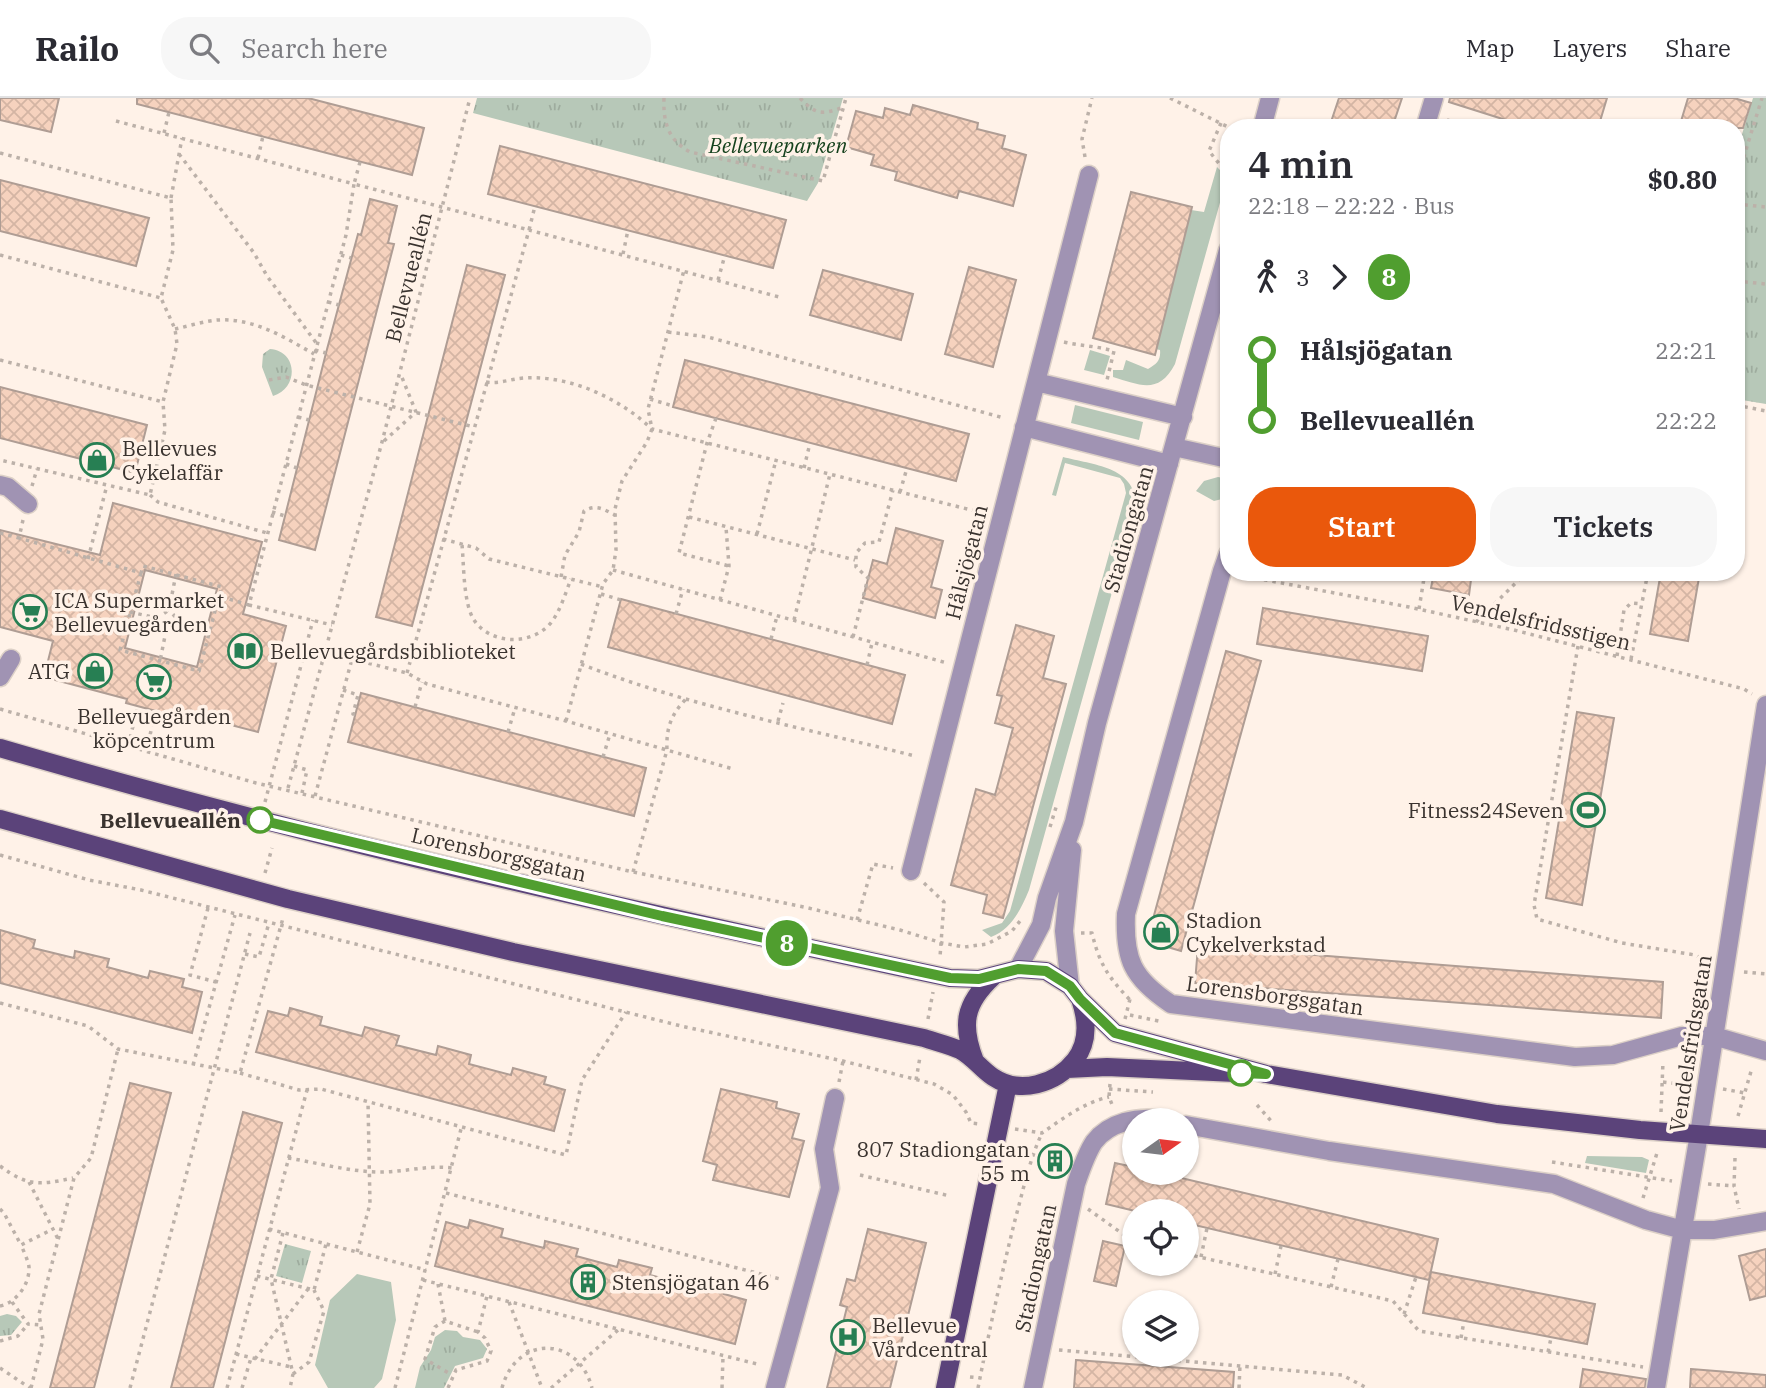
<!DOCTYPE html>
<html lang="en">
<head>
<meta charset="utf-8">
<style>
  body { margin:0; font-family:"IBM Plex Serif",serif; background:#f7f7f7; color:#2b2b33; height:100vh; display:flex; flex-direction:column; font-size:26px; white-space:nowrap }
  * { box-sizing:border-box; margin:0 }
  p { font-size:23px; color:#7c7c81 }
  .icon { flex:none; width:38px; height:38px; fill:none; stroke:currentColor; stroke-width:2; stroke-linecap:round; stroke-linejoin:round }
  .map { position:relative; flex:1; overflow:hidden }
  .details { position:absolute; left:1220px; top:21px; width:525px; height:462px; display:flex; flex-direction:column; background:#fff; border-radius:28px; box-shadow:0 2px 5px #0004 }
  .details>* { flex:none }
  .badge { padding:0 14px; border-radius:23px; font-size:24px; line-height:46px }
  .needle { width:46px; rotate:76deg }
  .tools { position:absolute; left:1122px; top:1010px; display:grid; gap:14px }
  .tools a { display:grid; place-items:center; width:77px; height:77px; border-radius:50%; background:#fff; box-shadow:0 2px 5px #0004; font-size:35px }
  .map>.badge { position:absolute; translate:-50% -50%; box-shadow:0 0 0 4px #fff }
  .legs { display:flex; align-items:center; gap:10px; height:77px; padding:0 28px; font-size:23px }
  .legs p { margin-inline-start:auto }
  .overview { display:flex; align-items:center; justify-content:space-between; height:119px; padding:0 28px }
  h1 { font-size:38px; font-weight:600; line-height:52px }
  .primary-button { display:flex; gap:14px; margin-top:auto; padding:14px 28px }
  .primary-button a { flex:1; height:80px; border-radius:28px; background:#ea580c; color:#fff; font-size:28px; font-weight:600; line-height:80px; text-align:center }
  .primary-button a+a { background:#f7f7f7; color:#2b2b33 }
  ul { padding:0 28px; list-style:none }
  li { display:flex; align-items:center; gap:24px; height:70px; font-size:26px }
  li i { display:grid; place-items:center; width:10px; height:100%; margin:0 9px; background:currentColor }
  li i::after { content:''; width:18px; height:18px; margin:-9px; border:5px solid; border-radius:50%; background:#fff }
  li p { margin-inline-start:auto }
  li:first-child i { background:linear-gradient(#0000 50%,currentColor 0) }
  li:last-child i { background:linear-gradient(currentColor 50%,#0000 0) }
  header { display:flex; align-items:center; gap:42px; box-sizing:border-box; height:98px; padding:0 35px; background:#fff; border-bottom:2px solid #e1e1e2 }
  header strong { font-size:33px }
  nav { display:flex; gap:38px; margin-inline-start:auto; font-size:24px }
  .search { width:490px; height:63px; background:#f7f7f7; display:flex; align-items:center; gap:18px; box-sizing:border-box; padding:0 24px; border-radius:28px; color:#7c7c81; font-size:26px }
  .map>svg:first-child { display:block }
</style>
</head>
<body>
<header>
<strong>Railo</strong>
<div class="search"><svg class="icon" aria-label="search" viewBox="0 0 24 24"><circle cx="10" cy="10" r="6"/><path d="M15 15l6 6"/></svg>Search here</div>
<nav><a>Map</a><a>Layers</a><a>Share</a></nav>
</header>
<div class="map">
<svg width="1766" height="1290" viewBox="0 0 1766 1290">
  <defs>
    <pattern id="park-tufts" width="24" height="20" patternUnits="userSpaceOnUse" patternTransform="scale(1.75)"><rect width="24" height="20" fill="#b7c8b8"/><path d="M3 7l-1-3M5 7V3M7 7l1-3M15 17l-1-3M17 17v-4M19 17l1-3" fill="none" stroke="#9eac9e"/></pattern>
    <pattern id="building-cross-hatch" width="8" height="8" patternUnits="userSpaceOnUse" patternTransform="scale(1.75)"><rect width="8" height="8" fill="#f6d2be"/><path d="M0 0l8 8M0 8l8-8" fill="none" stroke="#d4b5a4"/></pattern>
  </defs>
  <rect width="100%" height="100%" fill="#fff2e8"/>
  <path fill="#b7c8b8" d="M1217,69L1226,78V83L1175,266C1159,297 1140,287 1113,279V272H1123L1126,262L1148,271C1157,266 1161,262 1160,252L1151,250L1191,112L1204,114Z
    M1090,252L1110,258L1104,277L1084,272Z
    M1075,307L1143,324L1139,342L1071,325Z
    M1063,359C1094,367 1140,369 1135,412L1029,792C1021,811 1012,831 991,839L982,832L1002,825L1010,813L1126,395L1124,386L1120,380L1065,365L1056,398L1052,397Z
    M1218,379L1228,381V404L1222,401L1214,403L1196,393L1204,383Z
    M1587,1058L1642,1059L1649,1062L1646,1075L1585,1065Z
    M357,1176L391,1184L396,1222L382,1281L374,1290H328L315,1267L330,1202Z"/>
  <path fill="url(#park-tufts)" d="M477,0H843L818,85L807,103L473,15Z
    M1753,0H1766V306L1736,301V56Z
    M270,251C298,253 299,290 273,298L262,269L263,256Z
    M1228,274V325C1216,309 1223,291 1228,274Z
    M285,1146L311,1153L302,1185L276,1178Z
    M7,1216L16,1218L22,1224L11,1237L0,1238V1218Z
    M445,1232L457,1233L463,1239L480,1242L487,1251L483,1260L455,1268L444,1290H415L420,1269L431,1252L435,1239Z"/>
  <path fill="url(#building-cross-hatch)" stroke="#af9d94" stroke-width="2" fill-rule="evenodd" d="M0,0H59L51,34L0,22Z
    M137,0H308L424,30L412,77L137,6Z
    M1339,0H1402L1392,30H1329Z
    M1450,0H1607L1598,30H1531L1449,4Z
    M1688,0H1734L1751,5L1743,30H1679Z
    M913,7L978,25L977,31L1005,38L1002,50L1026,57L1013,108L959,93L957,100L895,82L897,74L871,67L874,57L846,49L856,13L883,20L885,10L910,17Z
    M500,48L786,122L773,170L488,96Z
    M0,82L149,120L136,168L0,133Z
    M1131,94L1192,109L1155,257L1093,240Z
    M370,101L397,108L388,145L394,146L315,452L279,442L326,255L358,136L361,137Z
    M467,167L505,177L412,528L376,519Z
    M969,169L1016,182L993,269L945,256Z
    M823,172L913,196L901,242L810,217Z
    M685,262L969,336L956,383L673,309Z
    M0,289L147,327L135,375L0,340Z
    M113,405L262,444L243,516L286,528L258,634L173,612L171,617L126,605L127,601L44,579L53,543L0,529V432L100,457ZM145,472L217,491L197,569L125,550Z
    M896,430L943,443L931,489L942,492L935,520L863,500L873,462L887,466Z
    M1434,474H1472L1469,497L1431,490Z
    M1661,474H1700L1688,543L1650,536Z
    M621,501L905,577L892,626L608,549Z
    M1263,510L1428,538L1422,573L1257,546Z
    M1016,527L1054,538L1043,580L1066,586L1003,820L983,815L987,797L951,787L976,691L995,697L1013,630L995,625L1002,598L997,597Z
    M1226,553L1261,563L1181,853L1147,843Z
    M361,595L646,670L634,718L348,644Z
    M1577,614L1614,620L1582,807L1546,800Z
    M0,832L35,842L33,850L74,860L75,853L109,861L107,869L148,880L150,873L184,881L182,889L202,894L192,935L0,885Z
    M1198,848L1663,884L1661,920L1195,885Z
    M290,910L322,919L320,927L362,938L365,929L399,938L396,947L436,957L438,948L471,957L469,966L511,977L513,970L546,979L544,986L565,992L554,1033L256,954L268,913L288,918Z
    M130,985L171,995L94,1290H50Z
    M721,991L777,1004L776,1010L799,1016L792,1040L804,1043L789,1099L713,1082L717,1067L703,1063Z
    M243,1014L282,1025L213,1290H171Z
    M1049,1050L1064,1053L1060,1076L1045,1073Z
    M1115,1065L1134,1069V1074H1156L1438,1141L1429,1182L1186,1125V1113H1135L1106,1106Z
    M470,1122L503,1131L501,1139L544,1150L545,1143L578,1151L576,1158L617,1169L619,1162L652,1170L650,1177L691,1188L693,1181L726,1190L724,1196L746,1202L735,1246L435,1168L446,1124L468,1130Z
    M868,1131L926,1145L890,1290H827L847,1209L840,1207L847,1181L855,1183Z
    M1103,1143L1125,1148L1116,1188L1094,1183Z
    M1766,1151V1198L1750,1202L1739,1158Z
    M1431,1174L1595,1206L1587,1246L1423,1215Z
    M1076,1262L1234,1274L1233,1290H1074Z
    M1583,1271L1646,1281L1645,1290H1580Z
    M1691,1271L1766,1277V1290H1690Z"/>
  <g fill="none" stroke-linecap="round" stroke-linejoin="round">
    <g stroke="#dcd0c7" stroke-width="21">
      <path id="minor" d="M1262,30L1270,0
        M1425,30L1434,0
        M1036,284L1183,319
        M1024,329L1169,366
        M1174,349L1228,361
        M0,387L8,389L28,406
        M1228,456L1222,473L1126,816C1124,861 1132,880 1171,906L1575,959L1613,957L1682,938H1714L1766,953
        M0,579L11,561
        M911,773L1089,77
        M1018,871L1041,827L1047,800L1074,724L1097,625L1228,152
        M1070,888L1064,833L1072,752
        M1186,1027L1329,1053L1554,1086L1646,1122L1683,1132H1714L1766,1123
        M775,1290L830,1090L824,1051L835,1000
        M1033,1290L1076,1086C1081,1072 1086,1056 1094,1044C1109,1024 1138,1018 1161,1022
        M1656,1290L1699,1036L1766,607"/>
    </g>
    <g stroke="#dcd0c7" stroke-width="21">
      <path id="major" d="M0,650C313,742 631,812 950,880L979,881L1018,871L1046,873L1070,888L1080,901L1115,935L1266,976L1497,1016L1640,1032L1766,1041
        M0,721L288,801L513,854L924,940C936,944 949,947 960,952C973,959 981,971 993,979C1020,997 1056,986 1075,962C1089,944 1087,921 1080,901
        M975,963C961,927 964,906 993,879
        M1067,971L1107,969L1235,975
        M945,1290L1008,986"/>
    </g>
    <path stroke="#bcb1a9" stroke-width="3.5" stroke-dasharray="3.5 5" stroke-linecap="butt" d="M664,0C663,24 668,42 690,54L823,83L846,0
      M800,0C816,17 822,17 844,9
      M1170,0L1230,30
      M1447,22L1475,30
      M116,23L354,86L346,137L249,507L332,527
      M1221,25L1209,53L1228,77
      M164,35L169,14
      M0,55L171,100L173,152L161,200L175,231L177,246L163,304L165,332L150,397L0,362
      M179,56L254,155L267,178L317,246
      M1085,59L1082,41L1092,0
      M258,60L263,38
      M360,64L354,86L529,132L535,108
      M1736,84L1762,0
      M171,100L182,40
      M1736,106L1766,109
      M623,156L628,132
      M0,157L161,200
      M341,157L351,160
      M718,182L725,157
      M1736,183L1766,186
      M328,204L339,207
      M175,231C189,228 204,223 218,222C254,220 284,239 314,256
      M668,234L708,239L1004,320
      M1064,244C1081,248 1097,248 1114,253L1107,282
      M315,252L326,255
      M0,262L163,304
      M269,282L286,279L306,287L474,329
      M486,284C500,286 510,281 524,280C570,277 619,300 652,331L979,414
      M650,301L673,308
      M1736,307L1766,313
      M298,319L309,322
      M716,320L707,345L679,455L729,468
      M384,343L416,314L401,277
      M286,366L297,370
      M804,370L810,345
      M32,388L37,371
      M900,394L907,370
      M150,397L158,404L267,435
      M272,414L285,418
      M689,419L855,462
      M23,422L19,440L141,475L143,468L222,489L219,498L249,507
      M0,435L19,440
      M757,436L776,362
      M443,441L476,450L489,461L603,489
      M462,447C464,466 463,505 474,522C489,545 526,548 547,529C559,518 565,496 571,481
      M88,461L107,387
      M613,472L947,565
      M141,475L120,552L199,573L219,498
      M176,476L169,512L180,524
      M1239,477L1409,509L1514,532L1744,591L1752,596
      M561,479L565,457L579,434L584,413C596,406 603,411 615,417
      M601,496L621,502
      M720,502L729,468L726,429
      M1419,511L1425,474
      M130,514L157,520L166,533L160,563
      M676,516L683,491
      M157,520L169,512
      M794,522L830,376
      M1476,524L1527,474
      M166,533L180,524L210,530
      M853,539L868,480L856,469V455L865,445L879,444L893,392
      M771,541L777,518
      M1578,548L1534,807L1537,821L1622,845L1695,857L1707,863
      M1617,558L1624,512L1631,505L1642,506
      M352,561L407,575L427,586L566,623L733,671
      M1631,561L1648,474
      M581,566C688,608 804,630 915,658
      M867,567L872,545
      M407,575L529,132L783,200
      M343,592L358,597L353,616H355
      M415,609L422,584
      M0,611L256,685L633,774L804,809L900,832L942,845L964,849L987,846L1012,833L1020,823
      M566,623L603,486L613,472L616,452L615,411L622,383L647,344L652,331L648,311L684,172
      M778,623L783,605
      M508,634L515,610
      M128,648L138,608
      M146,653L156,613
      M603,659L610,636
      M294,668L307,672L302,695
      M288,690L382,344L470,0
      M315,698L352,561L325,554
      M265,704L313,522
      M1050,729L1057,706
      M0,757L89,782L141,792L681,928L843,963L934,986L953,997L966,1014L971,1025L980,1026
      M633,774L667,652C666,630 671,616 687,600
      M265,775L272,750
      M924,785L944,804L940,859
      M208,810L190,877L216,884
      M857,822L873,766L893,770
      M1081,835H1092C1099,865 1108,879 1130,902
      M245,856L259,859L269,825
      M1744,874L1766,876
      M0,905L88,928L118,951L240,975L283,820
      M1130,917L1163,924
      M928,921L933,894
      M1125,921L1130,901
      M193,967L235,817
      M240,975L299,992L321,991L566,1057L582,982L626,914
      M916,982L920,959
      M839,984L843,963
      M1663,984L1689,987
      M1110,986L1109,999L1113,1009
      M1109,991L1153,994
      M1723,991L1745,995
      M1257,1007L1272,1024
      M1661,1014L1663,963
      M1738,1018L1752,970
      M1015,1031L1042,1035C1062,1021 1085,1004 1109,999
      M288,1060C319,1065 350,1074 381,1074C405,1074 427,1067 452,1070
      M1735,1060L1734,1088L1739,1111
      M1552,1064L1672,1083
      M0,1068C28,1089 40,1087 73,1080
      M860,1077L950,1098
      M29,1084L58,1141
      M1708,1086L1734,1088
      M446,1095L780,1181
      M1643,1100L1657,1055
      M0,1111L4,1115L21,1147L53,1131
      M1088,1111L1134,1144
      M269,1131L426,1172
      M283,1135L271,1181L293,1276L290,1290
      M357,1154L370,1106L368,1004
      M1186,1156L1393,1203L1419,1233L1643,1269
      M1201,1159L1207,1130
      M1275,1176L1281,1148
      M257,1178L314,1192L326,1146
      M423,1182L757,1266
      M438,1186L445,1223L478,1234
      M1331,1189L1338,1161
      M12,1204L28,1226L41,1227
      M509,1204L542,1290
      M0,1208C16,1205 30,1186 29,1169C28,1162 24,1154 21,1147
      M1404,1216L1416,1179
      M445,1223L435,1229L425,1261L452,1277
      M1461,1240L1464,1223
      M0,1243L18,1238L28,1226
      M1059,1252L1342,1277L1367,1290
      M1548,1254L1551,1240
      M236,1256L291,1269
      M255,1261L308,1191
      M0,1270L30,1290
      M293,1276L309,1264L324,1213L314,1192
      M970,1279L980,1280
      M31,1290L43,1241L39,1216L74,1080L91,1060L118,951
      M130,1290L250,835
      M227,1290L307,992
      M242,1290L251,1260
      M395,1290L461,1031
      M448,1290L456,1272L487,1263L491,1253L485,1240L478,1234L487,1198
      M502,1290C516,1237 578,1237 592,1290
      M551,1290L618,1232
      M722,1290L723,1258
      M978,1290C989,1234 1001,1178 1015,1122C1023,1093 1029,1063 1042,1035
      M1239,1290L1240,1267"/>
    <use href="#minor" stroke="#a093b3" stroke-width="18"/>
    <use href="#major" stroke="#5b437a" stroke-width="18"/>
  </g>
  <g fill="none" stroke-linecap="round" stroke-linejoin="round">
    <g stroke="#fff" stroke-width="16">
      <path id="line-1" d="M260,722L662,818L950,880L979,881L1018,871L1046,873L1070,888L1080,901L1115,935L1266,976L1241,975"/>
    </g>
    <use href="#line-1" stroke="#509e2f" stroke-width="10"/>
  </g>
  <defs>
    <g id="shop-ring" transform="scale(1.75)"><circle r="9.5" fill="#fff2e8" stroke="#277f53" stroke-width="1.5"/><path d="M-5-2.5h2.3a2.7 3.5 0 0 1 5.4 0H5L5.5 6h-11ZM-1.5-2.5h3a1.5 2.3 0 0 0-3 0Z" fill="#277f53"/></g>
    <g id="supermarket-ring" transform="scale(1.75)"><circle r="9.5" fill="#fff2e8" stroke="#277f53" stroke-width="1.5"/><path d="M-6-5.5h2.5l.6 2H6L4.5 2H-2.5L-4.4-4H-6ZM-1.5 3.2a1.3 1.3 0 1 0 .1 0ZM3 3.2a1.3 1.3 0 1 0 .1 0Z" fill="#277f53"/></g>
    <g id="library-ring" transform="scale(1.75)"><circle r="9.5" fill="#fff2e8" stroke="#277f53" stroke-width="1.5"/><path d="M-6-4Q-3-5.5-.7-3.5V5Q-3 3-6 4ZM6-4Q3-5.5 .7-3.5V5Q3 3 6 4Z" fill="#277f53"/></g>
    <g id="stadium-ring" transform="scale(1.75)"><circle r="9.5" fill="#fff2e8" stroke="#277f53" stroke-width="1.5"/><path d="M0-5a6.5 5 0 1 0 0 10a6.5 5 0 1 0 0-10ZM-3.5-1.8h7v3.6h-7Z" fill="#277f53"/></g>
    <g id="building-ring" transform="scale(1.75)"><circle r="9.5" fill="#fff2e8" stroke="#277f53" stroke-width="1.5"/><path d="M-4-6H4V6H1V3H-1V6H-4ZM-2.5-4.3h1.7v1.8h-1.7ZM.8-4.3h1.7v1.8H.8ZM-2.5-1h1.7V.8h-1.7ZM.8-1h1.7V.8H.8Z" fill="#277f53"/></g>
    <g id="hospital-ring" transform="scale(1.75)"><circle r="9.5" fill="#fff2e8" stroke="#277f53" stroke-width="1.5"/><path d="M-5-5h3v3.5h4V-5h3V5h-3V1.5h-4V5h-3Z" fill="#277f53"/></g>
  </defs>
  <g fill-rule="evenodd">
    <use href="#shop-ring" x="97" y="362"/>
    <use href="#supermarket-ring" x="30" y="514"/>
    <use href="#library-ring" x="245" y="553"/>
    <use href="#shop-ring" x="95" y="573"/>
    <use href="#supermarket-ring" x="154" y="584"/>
    <use href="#stadium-ring" x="1588" y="712"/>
    <use href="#shop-ring" x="1161" y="834"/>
    <use href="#building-ring" x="1055" y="1063"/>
    <use href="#building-ring" x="588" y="1184"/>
    <use href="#hospital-ring" x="848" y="1239"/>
  </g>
  <g fill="#fff" stroke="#509e2f" stroke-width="3.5">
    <circle cx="260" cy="722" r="12"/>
    <circle cx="1241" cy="975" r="12"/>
  </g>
  <g text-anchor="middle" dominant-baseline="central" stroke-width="7" stroke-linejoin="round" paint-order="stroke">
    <g font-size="21" font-style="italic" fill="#16421d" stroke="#fff2e8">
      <text x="778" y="47">Bellevueparken</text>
    </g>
    <g font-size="21" fill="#3a332f" stroke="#fff2e8">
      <text transform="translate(408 179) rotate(-76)">Bellevueallén</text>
      <text transform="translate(1128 431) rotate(-74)">Stadiongatan</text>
      <text transform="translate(966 464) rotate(-76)">Hålsjögatan</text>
      <text transform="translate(1541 524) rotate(13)">Vendelsfridsstigen</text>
      <text transform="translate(499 756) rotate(13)">Lorensborgsgatan</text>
      <text transform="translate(1275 897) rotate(8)">Lorensborgsgatan</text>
      <text transform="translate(1690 945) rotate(-81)">Vendelsfridsgatan</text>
      <text transform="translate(1035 1170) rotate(-78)">Stadiongatan</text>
    </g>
    <g font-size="21" fill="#3a332f" stroke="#fff2e8" text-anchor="start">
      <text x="122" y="350">Bellevues<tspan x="122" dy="24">Cykelaffär</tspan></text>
      <text x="54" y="502">ICA Supermarket<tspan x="54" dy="24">Bellevuegården</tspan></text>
      <text x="270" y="553">Bellevuegårdsbiblioteket</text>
      <text x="70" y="573" text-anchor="end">ATG</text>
      <text x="154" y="618" text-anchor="middle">Bellevuegården<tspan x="154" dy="24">köpcentrum</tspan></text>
      <text x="1564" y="712" text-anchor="end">Fitness24Seven</text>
      <text x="1186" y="822">Stadion<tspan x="1186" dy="24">Cykelverkstad</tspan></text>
      <text x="1030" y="1051" text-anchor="end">807 Stadiongatan<tspan x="1030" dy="24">55 m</tspan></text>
      <text x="612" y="1184">Stensjögatan 46</text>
      <text x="872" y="1227">Bellevue<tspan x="872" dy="24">Vårdcentral</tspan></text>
    </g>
    <g font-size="21" font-weight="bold" fill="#3a332f" stroke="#fff2e8" text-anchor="end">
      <text x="241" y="722">Bellevueallén</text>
    </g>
  </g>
</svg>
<div class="tools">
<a><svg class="needle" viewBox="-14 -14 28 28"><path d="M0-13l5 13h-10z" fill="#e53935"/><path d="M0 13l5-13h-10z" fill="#7c7c81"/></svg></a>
<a><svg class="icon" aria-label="locate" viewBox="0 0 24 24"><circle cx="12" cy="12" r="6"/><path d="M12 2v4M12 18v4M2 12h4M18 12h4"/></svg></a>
<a><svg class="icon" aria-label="layers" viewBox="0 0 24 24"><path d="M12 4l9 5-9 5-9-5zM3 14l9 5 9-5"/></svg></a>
</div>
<b class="badge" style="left:787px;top:845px;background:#509e2f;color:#fff">8</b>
<section class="details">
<div class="overview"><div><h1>4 min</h1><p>22:18 – 22:22 · Bus</p></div><b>$0.80</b></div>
<div class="legs"><svg class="icon" aria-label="walk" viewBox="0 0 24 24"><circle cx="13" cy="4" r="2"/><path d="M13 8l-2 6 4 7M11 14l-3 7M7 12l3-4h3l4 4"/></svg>3<svg class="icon" aria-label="forward" viewBox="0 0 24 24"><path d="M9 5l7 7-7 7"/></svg><b class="badge" style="background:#509e2f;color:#fff">8</b></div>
<ul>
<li><i style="color:#509e2f"></i><b>Hålsjögatan</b><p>22:21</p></li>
<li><i style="color:#509e2f"></i><b>Bellevueallén</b><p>22:22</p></li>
</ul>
<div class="primary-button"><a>Start</a><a>Tickets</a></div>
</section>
</div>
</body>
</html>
